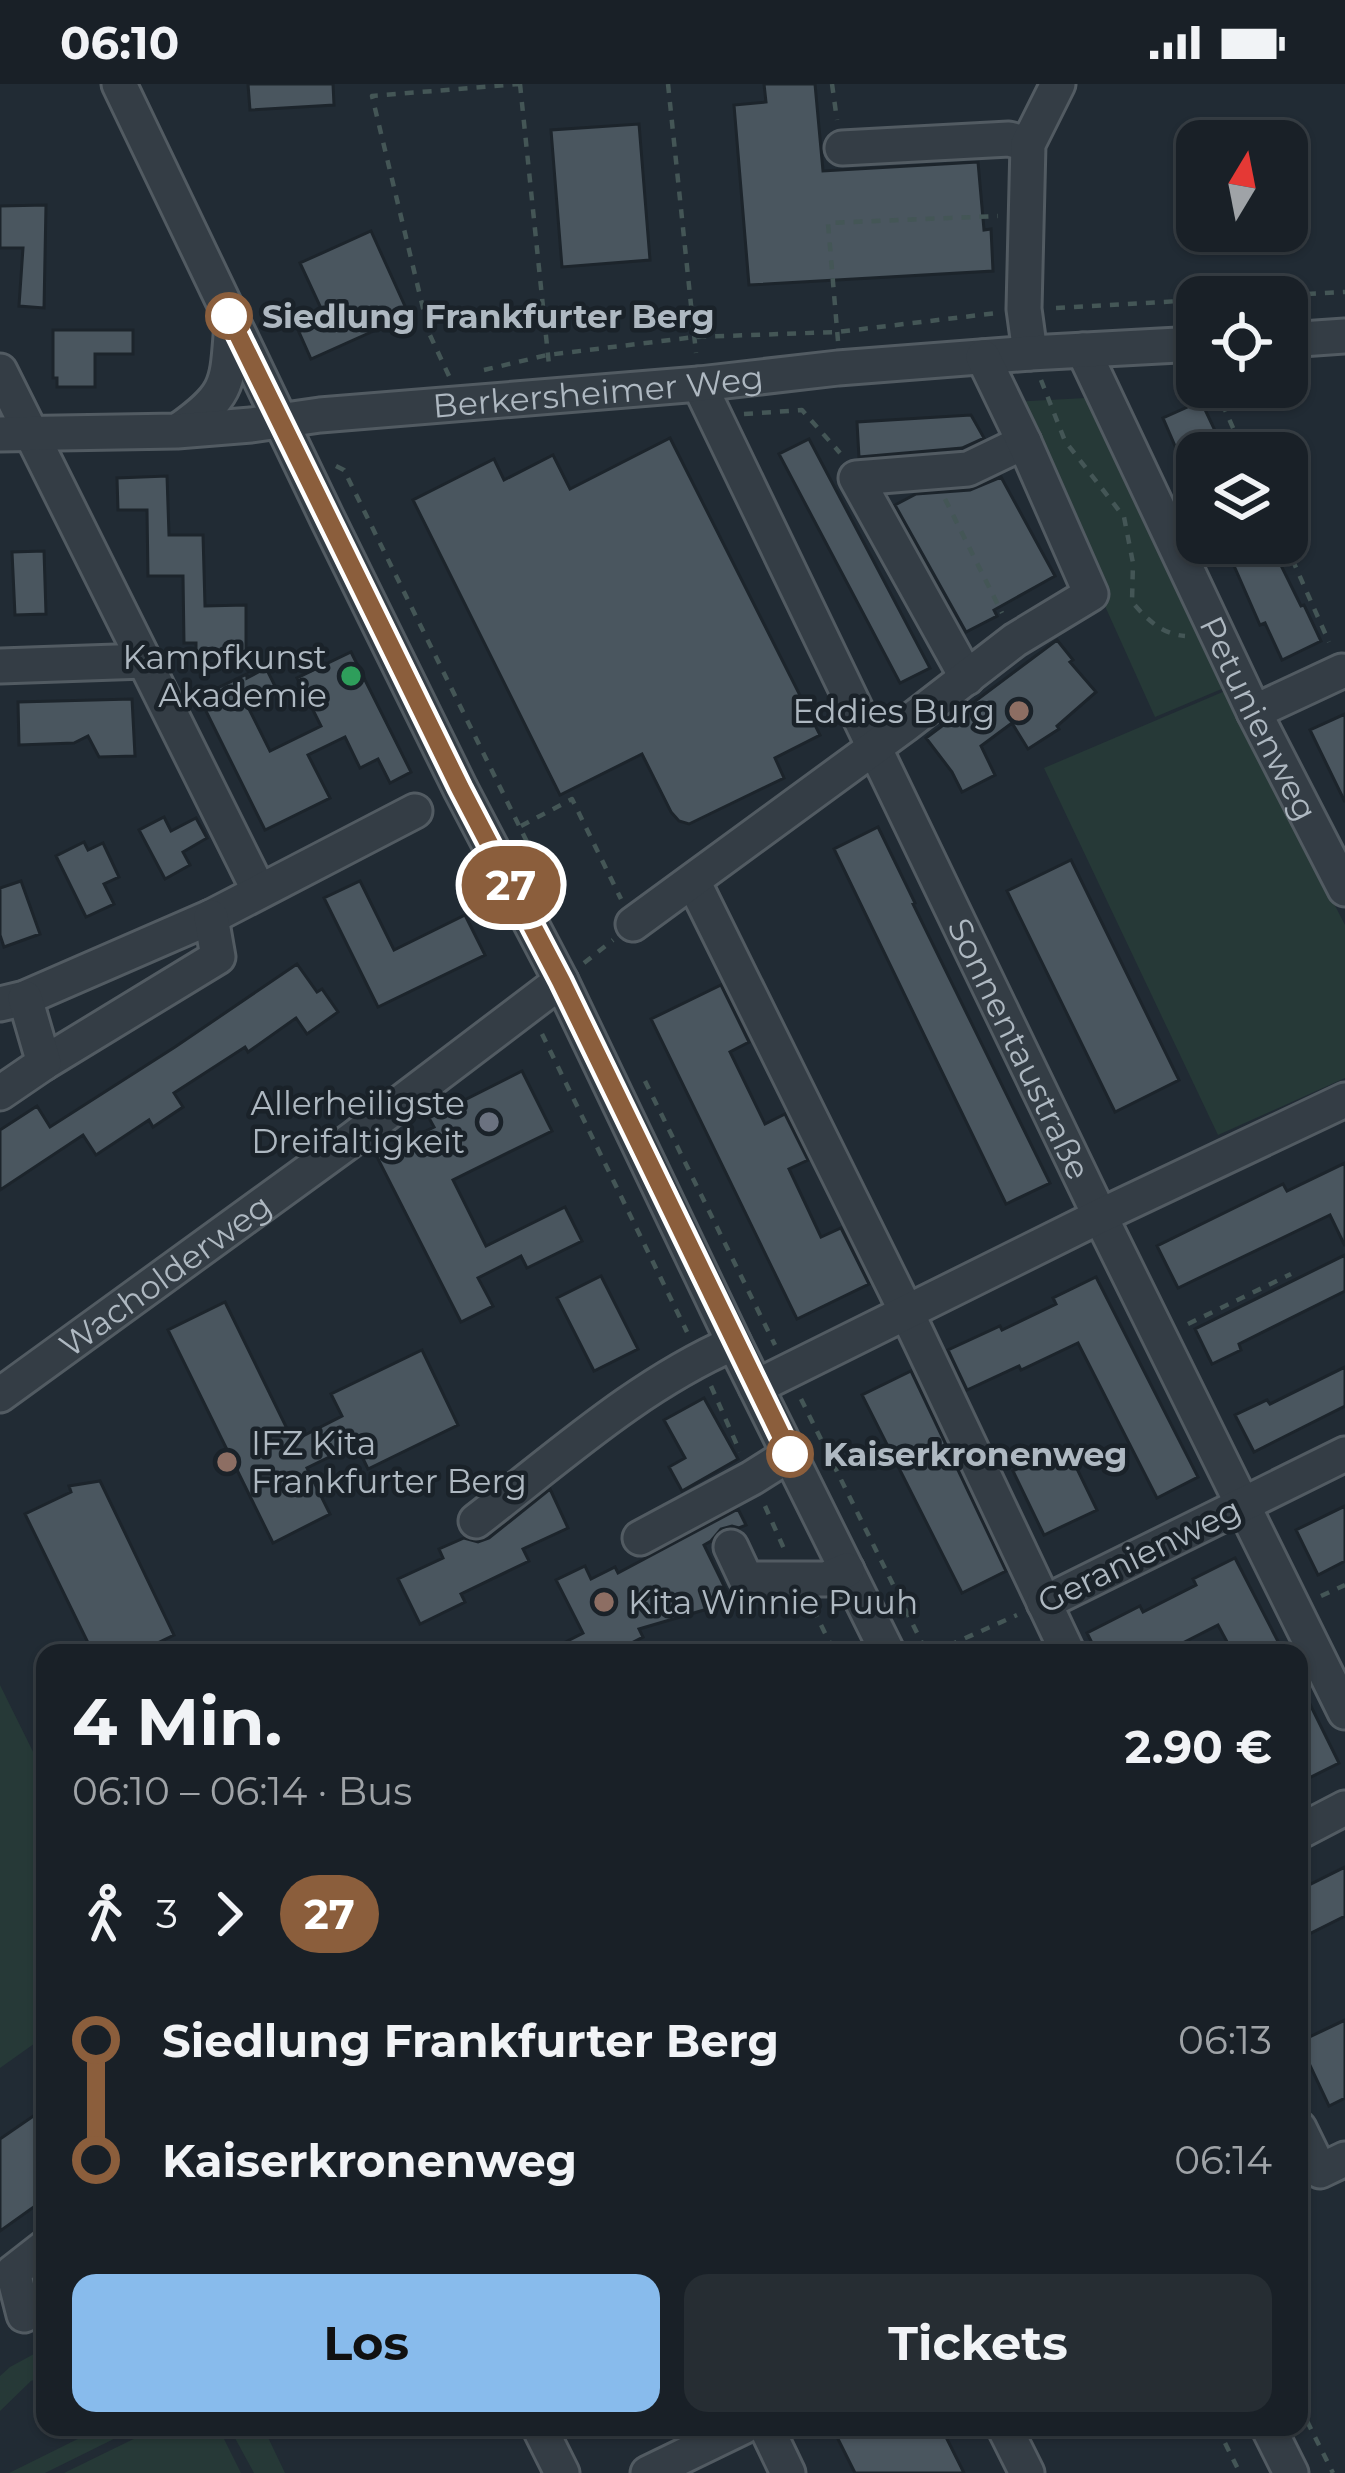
<!DOCTYPE html>
<html lang="de">
<head>
<meta charset="utf-8">
<style>
  body { margin:0; font-family:Montserrat,sans-serif; background:#262d33; color:#f1f3f6; height:100vh; display:flex; flex-direction:column; font-size:45px; white-space:nowrap }
  * { box-sizing:border-box; margin:0 }
  p { font-size:39px; color:#9fa3a7 }
  .icon { flex:none; width:66px; height:66px; fill:none; stroke:currentColor; stroke-width:2; stroke-linecap:round; stroke-linejoin:round }
  .map { position:relative; flex:1; overflow:hidden }
  .sheet { position:absolute; left:36px; top:1560px; width:1272px; height:792px; display:flex; flex-direction:column; background:#192027; border-radius:24px; box-shadow:0 3px 9px #0004,0 0 0 3px #373e44 }
  .sheet>* { flex:none }
  .badge { padding:0 24px; border-radius:39px; font-size:42px; line-height:78px }
  .needle { width:78px; rotate:10deg }
  .buttons { position:absolute; left:1176px; top:36px; display:grid; gap:24px }
  .buttons a { display:grid; place-items:center; width:132px; height:132px; border-radius:24px; background:#192027; box-shadow:0 3px 9px #0004,0 0 0 3px #373e44; font-size:60px }
  .map>.badge { position:absolute; translate:-50% -50%; box-shadow:0 0 0 6px #fff }
  .legs { display:flex; align-items:center; gap:18px; height:132px; padding:0 36px; font-size:39px }
  .legs p { margin-inline-start:auto }
  .overview { display:flex; align-items:center; justify-content:space-between; height:204px; padding:0 36px }
  h1 { font-size:66px; font-weight:700; line-height:90px }
  .button { display:flex; gap:24px; margin-top:auto; padding:24px 36px }
  .button a { flex:1; height:138px; border-radius:24px; background:#88bbec; color:#111; font-size:48px; font-weight:700; line-height:138px; text-align:center }
  .button a+a { background:#262d33; color:#f1f3f6 }
  ul { padding:0 36px; list-style:none }
  li { display:flex; align-items:center; gap:42px; height:120px; font-size:45px }
  li i { display:grid; place-items:center; width:18px; height:100%; margin:0 15px; background:currentColor }
  li i::after { content:''; width:30px; height:30px; margin:-15px; border:9px solid; border-radius:50%; background:#192027 }
  li p { margin-inline-start:auto }
  li:first-child i { background:linear-gradient(#0000 50%,currentColor 0) }
  li:last-child i { background:linear-gradient(currentColor 50%,#0000 0) }
  .status { display:flex; justify-content:space-between; align-items:center; height:84px; padding:0 60px; background:#192027; direction:ltr }
  .status svg { height:33px; fill:currentColor }
  .map>svg:first-child { display:block }
</style>
</head>
<body>
<div class="status"><b>06:10</b><svg viewBox="0 0 49 12"><path d="M0 12V9h3v3zM5 12V6h3v6zM10 12V3h3v9zM15 12V0h3v12zM26 1h20v11H26zM47 4h2v5h-2z"/></svg></div>
<div class="map">
<svg width="1345" height="2389" viewBox="0 0 1345 2389">
  <rect width="100%" height="100%" fill="#212b34"/>
  <path fill="#263937" d="M1086,314L1231,601L1155,633L1013,318Z
    M1225,607L1345,841V994L1218,1051L1044,684Z
    M0,1601L45,1692V1952L0,1984Z
    M45,2264V2292L31,2297L0,2327V2292L10,2283Z
    M102,2343H138L45,2389H9Z
    M158,2343H218L241,2389H64Z
    M229,2343H263L285,2389H254Z"/>
  <path fill="#4a565f" stroke="#1c242b" stroke-width="3" d="M248,0H333L334,21L250,26Z
    M764,0H815L823,87L978,78L984,146L991,145L993,187L749,201L734,21L766,18Z
    M639,40L650,176L562,183L551,46Z
    M46,121L44,224L19,222L23,164H0V122Z
    M371,147L409,231L311,275L299,248L326,235L300,179Z
    M53,246H133V270H95V303H57V294H53Z
    M1201,317L1218,353L1215,355L1221,369H1197V413L1163,334Z
    M971,331L984,354L962,364L859,373L857,338Z
    M670,354L820,651L775,674L784,694L689,740L679,737L671,728L642,670L560,711L413,416L494,375L504,396L553,371L570,405Z
    M809,355L930,584L900,599L779,370Z
    M167,392L169,451H203L205,522L246,521V573L196,574V559H184L183,492H148L147,426H118L117,394Z
    M1001,393L1055,492L994,526L997,532L966,548L895,421L916,410L970,406Z
    M1247,459H1270L1301,522L1304,521L1321,557L1282,576L1265,539L1260,541L1228,468Z
    M44,467L46,530L15,531L12,468Z
    M1057,556L1073,576L1070,578L1096,608L1057,642L1059,645L1028,665L1012,639L981,662L995,691L962,708L952,688L926,654Z
    M351,568L411,688L390,699L378,675L360,684L345,653L308,671L330,714L265,746L199,613L247,590V594L266,584L277,606L247,621L270,667L321,642L297,594Z
    M132,615L135,672L99,673L88,652L74,659L19,661L18,618Z
    M1345,630V718L1310,646Z
    M164,733L171,747L196,734L207,754L183,768L190,781L165,795L139,746Z
    M878,743L915,819L913,820L1050,1099L1006,1120L834,765Z
    M84,758L88,766L103,759L119,793L104,800L114,820L86,833L56,772Z
    M1071,776L1179,996L1115,1028L1007,807Z
    M21,797L40,850L4,863L0,851V804Z
    M360,797L394,866L465,831L485,871L378,923L324,814Z
    M297,880L317,908L322,905L338,928L307,950L296,934L248,968L245,963L174,1009L183,1023L153,1043L149,1036L96,1071L83,1051L0,1106V1046L37,1022L50,1043L175,963Z
    M721,901L749,958L730,968L765,1040L785,1030L808,1076L789,1085L821,1153L841,1144L869,1200L797,1235L651,935Z
    M522,987L552,1047L453,1096L486,1162L565,1123L582,1157L527,1184L521,1172L478,1194L493,1222L461,1238L376,1071L434,1043L429,1034Z
    M1345,1079V1162L1330,1131L1178,1204L1157,1162L1283,1100L1287,1107Z
    M1345,1171V1207L1239,1260L1241,1266L1212,1280L1195,1245Z
    M601,1192L638,1265L594,1287L557,1214Z
    M1096,1193L1198,1393L1157,1414L1078,1259L1021,1286L1019,1282L967,1306L948,1266L1000,1242L1002,1246L1056,1220L1053,1214Z
    M225,1218L293,1357L342,1332L331,1310L422,1266L458,1341L368,1385L356,1360L307,1384L330,1430L273,1459L168,1246Z
    M1345,1283V1322L1254,1368L1235,1331L1267,1316L1270,1320Z
    M911,1287L1006,1487L962,1509L862,1311Z
    M704,1314L738,1375L682,1407L669,1383L685,1374L664,1336Z
    M1066,1362L1097,1426L1044,1451L1013,1387Z
    M100,1397L174,1551L145,1565L143,1562L129,1569H93L25,1430L71,1408L69,1402Z
    M550,1405L568,1444L523,1465L529,1477L461,1510L465,1518L420,1540L398,1495L443,1474L439,1465L464,1454L478,1458L489,1454Z
    M1345,1422V1477L1318,1491L1296,1446Z
    M738,1425L746,1441L739,1444L732,1442L721,1445L711,1457L704,1461L730,1514L704,1526L639,1545L643,1553L612,1569H544L583,1549L556,1496L585,1482L591,1495L615,1483L618,1489Z
    M1235,1474L1284,1569H1233L1218,1541L1163,1569H1097L1087,1549L1140,1522L1143,1528L1196,1501L1193,1495Z
    M1299,1598L1339,1679L1299,1699Z
    M1345,1783V1832L1299,1855V1806Z
    M1345,1936V2014L1329,2022L1299,1958Z
    M45,2024V2115L0,2147V2055Z
    M832,2343H941L964,2389H855Z"/>
  <g fill="none" stroke-linecap="round" stroke-linejoin="round">
    <g stroke="#525b62" stroke-width="39">
      <g id="minor">
        <path d="M119,0L328,436L460,704L561,897L734,1259L888,1569"/>
        <path d="M842,64L1009,55L1028,60"/>
        <path d="M1287,256L1345,252"/>
        <path id="s1" d="M1083,266L1254,628L1345,805"/>
        <path d="M1030,269L1024,225L1028,60L1058,0"/>
        <path d="M0,287L259,807"/>
        <path id="s2" d="M699,300L1100,1132L1345,1628"/>
        <path d="M179,346C231,309 227,300 232,239"/>
        <path id="s3" d="M0,350L177,347L251,341L320,331L699,300L838,284L1030,269L1197,260"/>
        <path d="M0,582L145,577"/>
        <path d="M967,594L856,394L968,385L1024,358"/>
        <path d="M1254,628L1342,587"/>
        <path d="M693,797L906,1227L1068,1569"/>
        <path d="M633,840L905,641L1015,556L1091,510L1024,358L983,273"/>
        <path d="M0,920L25,914L211,833L415,727"/>
        <path d="M44,979L218,873L211,833"/>
        <path d="M0,1009L44,979L25,914"/>
        <path d="M756,1303L1100,1132L1345,1016"/>
        <path id="s4" d="M0,1311L354,1054L561,897"/>
        <path d="M476,1437C559,1373 638,1301 734,1259"/>
        <path d="M640,1454L752,1394L790,1370"/>
        <path d="M731,1463L746,1495H826L847,1486"/>
        <path d="M1044,1519L1345,1370"/>
        <path d="M1299,1748L1345,1724"/>
        <path d="M1299,2044L1320,2087L1345,2075"/>
        <path d="M45,2163L13,2188L24,2231L45,2221"/>
        <path d="M539,2343L562,2389"/>
        <path d="M766,2343L788,2389"/>
        <path d="M1004,2343L1027,2389"/>
        <path d="M1268,2343L1291,2389"/>
        <path d="M648,2389L743,2343"/>
      </g>
    </g>
    <path stroke="#445656" stroke-width="4.5" stroke-dasharray="9 9" stroke-linecap="butt" d="M520,0L549,281
      M668,0L696,269
      M832,0L837,36
      M1253,213L1345,208
      M1056,224L1197,216
      M838,257L828,139L998,132
      M484,286L547,271L695,253L837,248L997,229
      M449,292L429,249L372,12L519,0
      M1041,296L1065,357L1124,433L1133,479L1132,518C1147,535 1161,550 1185,552
      M1215,303L1244,369
      M744,330L802,326L840,369
      M336,382L344,386L560,825
      M945,415L1002,529
      M1285,459L1329,558
      M521,742L572,715L621,815
      M584,879L613,856
      M542,950L687,1248
      M645,997L775,1261
      M1188,1240L1291,1190
      M711,1302L740,1368
      M801,1315L927,1569
      M765,1422L785,1467
      M1321,1512L1345,1501
      M813,1525L835,1569
      M932,1569L1017,1531
      M1299,2321L1333,2389
      M1217,2343L1240,2389"/>
    <use href="#minor" stroke="#343d45" stroke-width="33"/>
  </g>
  <g fill="none" stroke-linecap="round" stroke-linejoin="round">
    <g stroke="#fff" stroke-width="27">
      <path id="line-1" d="M229,232L460,704L561,897L790,1370"/>
    </g>
    <use href="#line-1" stroke="#8b5e3c" stroke-width="18"/>
  </g>
  <g fill="#fff" stroke="#8b5e3c" stroke-width="6">
    <circle cx="229" cy="232" r="21"/>
    <circle cx="790" cy="1370" r="21"/>
  </g>
  <circle fill="#2e9e5b" stroke="#1a2229" stroke-width="4.5" cx="351" cy="592" r="12"/>
  <g fill="#8d6e63" stroke="#1a2229" stroke-width="4.5">
    <circle cx="1019" cy="627" r="12"/>
    <circle cx="227" cy="1378" r="12"/>
    <circle cx="604" cy="1518" r="12"/>
  </g>
  <circle fill="#6b7280" stroke="#1a2229" stroke-width="4.5" cx="489" cy="1038" r="12"/>
  <g text-anchor="middle" dominant-baseline="central" stroke-width="9" stroke-linejoin="round" paint-order="stroke">
    <g font-size="33" font-weight="bold" fill="#aeb8c1" stroke="#1a2229" text-anchor="start">
      <text x="262" y="232">Siedlung Frankfurter Berg</text>
      <text x="823" y="1370">Kaiserkronenweg</text>
    </g>
    <g font-size="33" fill="#aeb8c1" stroke="#1a2229">
      <text stroke="none"><textPath href="#s3" startOffset="600">Berkersheimer Weg</textPath></text>
      <text stroke="none"><textPath href="#s1" startOffset="408">Petunienweg</textPath></text>
      <text stroke="none"><textPath href="#s2" startOffset="738">Sonnentaustraße</textPath></text>
      <text stroke="none"><textPath href="#s4" startOffset="204">Wacholderweg</textPath></text>
      <text transform="translate(1139 1471) rotate(-26)">Geranienweg</text>
    </g>
    <g font-size="33" fill="#aeb8c1" stroke="#1a2229" text-anchor="end">
      <text x="327" y="573">Kampfkunst<tspan x="327" dy="38">Akademie</tspan></text>
      <text x="995" y="627">Eddies Burg</text>
      <text x="465" y="1019">Allerheiligste<tspan x="465" dy="38">Dreifaltigkeit</tspan></text>
      <text x="251" y="1359" text-anchor="start">IFZ Kita<tspan x="251" dy="38">Frankfurter Berg</tspan></text>
      <text x="628" y="1518" text-anchor="start">Kita Winnie Puuh</text>
    </g>
  </g>
</svg>
<div class="buttons">
<a><svg class="needle" viewBox="-14 -14 28 28"><path d="M0-13l5 13h-10z" fill="#e53935"/><path d="M0 13l5-13h-10z" fill="#9fa3a7"/></svg></a>
<a><svg class="icon" aria-label="locate" viewBox="0 0 24 24"><circle cx="12" cy="12" r="6"/><path d="M12 2v4M12 18v4M2 12h4M18 12h4"/></svg></a>
<a><svg class="icon" aria-label="layers" viewBox="0 0 24 24"><path d="M12 4l9 5-9 5-9-5zM3 14l9 5 9-5"/></svg></a>
</div>
<b class="badge" style="left:511px;top:801px;background:#8b5e3c;color:#fff">27</b>
<section class="sheet">
<div class="overview"><div><h1>4 Min.</h1><p>06:10 – 06:14 · Bus</p></div><b>2.90 €</b></div>
<div class="legs"><svg class="icon" aria-label="walk" viewBox="0 0 24 24"><circle cx="13" cy="4" r="2"/><path d="M13 8l-2 6 4 7M11 14l-3 7M7 12l3-4h3l4 4"/></svg>3<svg class="icon" aria-label="forward" viewBox="0 0 24 24"><path d="M9 5l7 7-7 7"/></svg><b class="badge" style="background:#8b5e3c;color:#fff">27</b></div>
<ul>
<li><i style="color:#8b5e3c"></i><b>Siedlung Frankfurter Berg</b><p>06:13</p></li>
<li><i style="color:#8b5e3c"></i><b>Kaiserkronenweg</b><p>06:14</p></li>
</ul>
<div class="button"><a>Los</a><a>Tickets</a></div>
</section>
</div>
</body>
</html>
